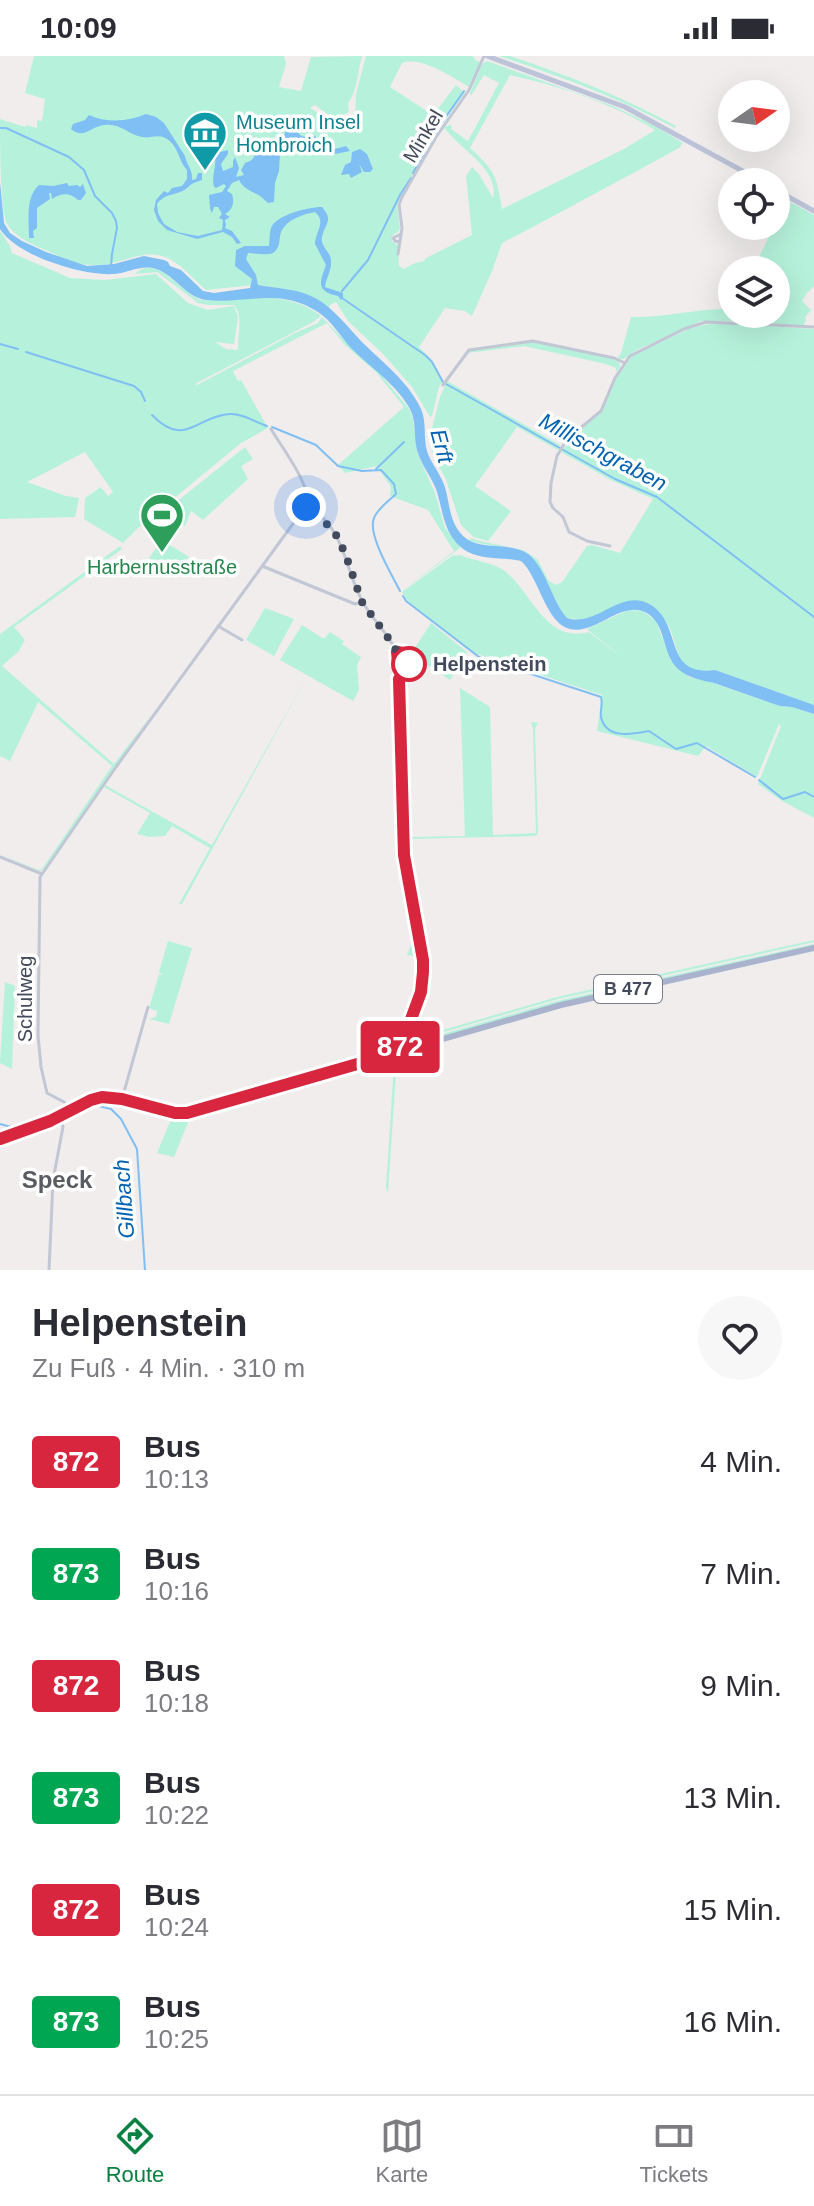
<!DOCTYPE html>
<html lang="de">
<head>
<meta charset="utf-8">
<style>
  body { margin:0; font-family:Helvetica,sans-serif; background:#f7f7f7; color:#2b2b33; height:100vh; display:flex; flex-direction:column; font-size:30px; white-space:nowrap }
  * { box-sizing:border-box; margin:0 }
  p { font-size:26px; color:#7c7c81 }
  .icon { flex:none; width:44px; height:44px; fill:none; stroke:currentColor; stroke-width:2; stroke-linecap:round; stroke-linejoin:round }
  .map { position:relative; height:1214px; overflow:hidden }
  .sheet { display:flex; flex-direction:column; background:#fff; flex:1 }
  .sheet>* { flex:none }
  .badge { padding:0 16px; border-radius:6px; font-size:28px; line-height:52px }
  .needle { width:52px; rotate:76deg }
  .tools { position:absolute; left:718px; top:24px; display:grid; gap:16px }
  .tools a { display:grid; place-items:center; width:72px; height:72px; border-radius:50%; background:#fff; box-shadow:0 8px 32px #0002; font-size:40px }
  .you { position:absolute; width:40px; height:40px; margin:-20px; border:6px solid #fff; border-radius:50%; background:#1a73e8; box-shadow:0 0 0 12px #1a73e833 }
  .map>.badge { position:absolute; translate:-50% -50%; box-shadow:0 0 0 4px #fff }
  .round { display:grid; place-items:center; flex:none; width:84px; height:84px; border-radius:42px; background:#f7f7f7 }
  .overview { display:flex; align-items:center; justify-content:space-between; height:136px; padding:0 32px }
  h1 { font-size:38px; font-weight:700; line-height:60px }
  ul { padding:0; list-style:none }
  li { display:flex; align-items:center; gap:24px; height:112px; padding:0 32px }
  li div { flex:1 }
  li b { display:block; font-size:30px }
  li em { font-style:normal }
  li .badge { min-width:88px; font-weight:700; text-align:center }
  .status { display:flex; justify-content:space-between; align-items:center; height:56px; padding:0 40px; background:#fff; direction:ltr }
  .status svg { height:22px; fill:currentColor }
  .tab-bar { display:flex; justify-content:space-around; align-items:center; height:112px; border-top:2px solid #e1e1e2; background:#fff; font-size:22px; color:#7c7c81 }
  .tab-bar a { display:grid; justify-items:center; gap:4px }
  .tab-bar .on { color:#0b8043 }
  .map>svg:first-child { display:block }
</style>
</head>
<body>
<div class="status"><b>10:09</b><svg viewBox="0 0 49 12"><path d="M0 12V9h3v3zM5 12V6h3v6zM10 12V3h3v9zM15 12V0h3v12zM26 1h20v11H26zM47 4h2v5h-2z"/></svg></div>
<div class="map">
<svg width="814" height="1214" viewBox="0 0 814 1214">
  <rect width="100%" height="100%" fill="#f0edec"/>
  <path fill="#b6f2db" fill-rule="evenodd" d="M34,0H284L286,8L279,31L301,35L311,1L362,0C358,15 357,36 348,47L349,56L334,63L315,49L310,52L325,61V66L333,69L344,63L352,64L355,61L356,38L366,0H473L475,4L480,6L469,31C452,21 421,0 402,7L390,31L433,59L456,29L465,37L439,72L400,141L397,149L400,172L399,175L392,180V185L398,189L399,210L404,213L415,207L424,205L426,202L472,179L466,120L472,111L479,118L493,142C500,113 458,92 444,71L450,69L452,70L451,73L468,85L499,27L484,19L471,40L470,37L482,8L487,5L613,50L657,71L683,87L679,92C620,124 562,156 502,187L492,215L472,260L465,255L445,252L419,291L432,304L443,325L439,331L432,360L430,361L412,331L383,298L348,265L336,246L330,249L329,253C303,233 288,234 258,229L250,209L254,229L206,234C193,223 178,204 162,200C141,194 122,207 101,209C83,211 64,203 48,195C33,189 16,182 7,168C0,152 0,84 0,63L25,71L26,69L37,72V64L42,65L45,43L25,37ZM510,19C559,30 612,47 655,74L624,93L502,153C496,119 496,116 470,92Z
    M499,0H510C567,19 623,41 676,70L675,72C619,42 560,20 499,0Z
    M776,138L814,159V230L806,238L802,245L811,254L805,261L806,264L803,270L732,265H701L637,294L624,303H619L618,301L621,297L631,261C665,262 698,252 732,253V258H776V214H753L774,170H776V165L785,147L776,142Z
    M0,175L10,190L12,197L70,222L105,224L156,218L188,247L208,254L234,250L238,261L234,288L215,286L226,293L238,294C237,279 244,261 234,249H209L198,247L157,216L135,218C156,197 180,236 199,243C208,246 221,243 230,243C262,241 295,239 321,260L313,266L195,328L197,329L293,278L318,267L322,261L351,291L377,314L410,354L413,364L418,399L435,437L445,472L461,491L402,535L454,495L428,454L390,440L391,431L377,410L345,417L338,409L404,351L376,316L345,289L327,267L233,315L238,325L241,324L268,372L241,387L138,472L123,487L84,463L85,442L101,431L108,440L113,436L85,396L27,426L66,440L79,442L75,461L0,463Z
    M715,267L814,273V649L715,614C675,619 681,597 669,571C663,560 656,554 647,547L583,564L567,562C550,543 544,502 520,494C504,489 486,491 469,484L471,482L480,485L523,494L538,504L548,524L556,529L562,526L587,490L592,489L620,497L653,443L611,424L561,396L575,378L602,356L616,323L632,300L690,272Z
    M534,286L611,302L619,306L620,311L616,316V312L606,308L524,290L467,297L470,295Z
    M447,325L560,389L558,394L517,371L475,430L511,455L488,485L474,481L461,469L446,424L432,396L431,376L440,341Z
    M245,391L253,403L241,410L248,423L203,464L191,455L185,470L160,459Z
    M162,484L189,501L174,521L149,502Z
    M120,490L122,493L14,571L25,584L18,596L2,610L114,708L152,658L47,809L43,814L38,815L0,798L38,814L42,813L112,710L38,646L10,705L0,700V578Z
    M460,499C472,504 492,507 502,513C532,534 544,588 589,576L623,602L587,573L628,554L643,555L656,565L671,605L689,621L713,627L780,650L792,651L814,658V762L782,745L758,728L781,670L779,668L757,721L706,690L698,700L597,675L602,639L477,598L465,591L416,552L407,544L402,536L452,500Z
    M265,552L294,563L274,600L246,584Z
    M431,567L467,596L450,624L411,598Z
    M302,569L324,583L330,576L344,585L342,588L361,601L357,609L359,634L353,645L280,604Z
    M305,624L182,848H179L210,792L172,770L165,780L149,781L137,778L150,757L104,731L105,729L212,789Z
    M460,632L490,651L493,779L536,777L533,673L531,666L538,667L535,673L538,777L535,780L407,783L409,808L427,904L425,931L408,984L557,941L814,884V886L558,943L406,987C405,972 416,958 420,944C424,932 425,919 425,906L408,814L405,784L407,781L465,780Z
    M398,674L402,798L420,899L417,901L407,899L413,884L414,875L401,801Z
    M168,885L192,892L169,968L149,963L156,961L157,955L149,952L159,918L163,919L159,916Z
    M814,888V890L623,932L412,990L408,988L557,945Z
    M416,903L421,908C422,938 407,965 394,991L211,1044V1042L387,990C405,960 414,938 416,903Z
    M5,926L15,930L12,1013L0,1007Z
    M394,1000L397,1002L388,1137L386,1131L394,1008L393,1003L205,1056L189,1064L174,1101L157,1097L172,1061L189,1062L203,1055L276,1034L279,1035L281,1033Z"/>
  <path fill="#7fbff3" d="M146,58L156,61L164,67L185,100C186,108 193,113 192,124L196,123L198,117H202V124C191,128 194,126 186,133C175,140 165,137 157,148L158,157L164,168L177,176L198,180L222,174L223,164L219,162L222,158L218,151H214L212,157L210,153L209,139L222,136L226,130L224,128L216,132L214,131C211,120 217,110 215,99L212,100V98L228,94V98L221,108L223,115L233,111V105L235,101L239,112L236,121L244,119L241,114L245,107C255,103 252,104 256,95L250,86L251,81L272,92L277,82L285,78L286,72L289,70C296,71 298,81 306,81L311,78L315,80L325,92L329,90L335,93L346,90L350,95L330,99L325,97L320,90L315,89L310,95L297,86L289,88L285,82H281L274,93L280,98L279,115L275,127L274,146L268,147C265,145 263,142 260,140C252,135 243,133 239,124L232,127L227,135L232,138C235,147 232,154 225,158L230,161L225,164L226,169L225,172L232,175L241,187L237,188L232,181L223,176L197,183L167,174L158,165L154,154L156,144L164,135L168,137L172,132L182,130L187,123V114C178,104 179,91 167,83C158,77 151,83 142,81C126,78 119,65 100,70C88,73 83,83 71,73L73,68L85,64L89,59C106,67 128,66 146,58Z
    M360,93L367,98L373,113L370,116H364L359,108L362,116L351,122L349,118L341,119L345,109L351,106L352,96Z
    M0,126L4,167L10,177L22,185L46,196L87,210L114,208L144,200L164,204L168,206L170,210L181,214L203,235L214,237L250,232L252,223L235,210L236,194L245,190H269C270,184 269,175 272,170C279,158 310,151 322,151C334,165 325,167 322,181C320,191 331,195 331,205C332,214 326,222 325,231L343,237V242L341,244L338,240C315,235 320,226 326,209L315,188C315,176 327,166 315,156C304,158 288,163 282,174C278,181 282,191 273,197C266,200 255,197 248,197L246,203L256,219L258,229C278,233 298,232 317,243C334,253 347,270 361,285C381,305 409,326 421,353C427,367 423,381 427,395C430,405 437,413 441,422C450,438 447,458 458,474C473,497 504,485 525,496C545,507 551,544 567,562C597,572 621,531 651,549C683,569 663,621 715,614L814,649V658L792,651L780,650C759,643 738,635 717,628C703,624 689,623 678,613C661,597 667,567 645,556C620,545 596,579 570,573C546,568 539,521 521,505C504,501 483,504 468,496C443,481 444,457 436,433C430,418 418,405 416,389C414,376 416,365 410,353C396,328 371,312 351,292C340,280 332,265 318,256C279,231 248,248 207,244C186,242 175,219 156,213C142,208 128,217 114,218C83,220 17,200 0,173Z
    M67,127L69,130L77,129L80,131L83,128L86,137L81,144H78C70,136 61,137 52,143L51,137H49L50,143L37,152V172L33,175L34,182H29C29,166 25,141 39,129L53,130Z"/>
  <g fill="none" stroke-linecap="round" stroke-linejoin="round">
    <path stroke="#7fbff3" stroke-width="2" d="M0,72H6L69,101L84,114L95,140L112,157L116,165L117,172L112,198L111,210
      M413,117L438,72L464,35
      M342,235L368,204L400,139L411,122
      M342,242L425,299L432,306L443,326
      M0,288L18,293
      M26,296L134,330L141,336L145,345
      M446,328L615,423L657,441L814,561
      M152,359C185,393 196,360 230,358C242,357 255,366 267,370
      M272,371L316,389L338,410L362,415L381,414L394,428L396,438C389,445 378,452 374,462C367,478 392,519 400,535
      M376,413L404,386
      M403,540L406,545L479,601L601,641C603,648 600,654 601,661C606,684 633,678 649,675L676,693L697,687L755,721
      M759,724L783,743L805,736L814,741
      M0,1068L22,1074
      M28,1077L33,1078L39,1077L94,1049L111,1053L121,1063L137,1093L145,1214"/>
    <path stroke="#c1c7d5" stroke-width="3" d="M400,186L395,185L393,182L401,178
      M398,198L402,172L399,149L402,141L436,81L469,34L484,0
      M443,329L469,294L533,285L614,302L625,307
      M271,373C284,395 309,426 309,451
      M309,451C347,474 344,515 364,548C374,566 392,581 398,601L404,799L423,910L418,943L399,994
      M610,490L587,485L569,476L563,461L553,452L550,446L551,427L557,400L567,383L601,355L615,322L630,300L684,273L706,266L814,271
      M262,510L355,548L362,546
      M218,570L242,584
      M397,596L405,598L410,603L408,610L399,623
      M0,801L42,818
      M122,1043L148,951
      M70,1052L64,1046L47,1037L41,1011L38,979L40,821L116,711L303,454L309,451
      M49,1214L53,1124L63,1071L60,1061"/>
    <path stroke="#bdc3d8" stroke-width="5" d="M487,0L625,51L763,126
      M776,134L814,155"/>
    <path stroke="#a9b3ce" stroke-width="6" d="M0,1083L50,1065L91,1044L102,1041L122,1043L175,1057H187L561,949L814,892"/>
  </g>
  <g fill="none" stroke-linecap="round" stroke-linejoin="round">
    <g stroke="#fff" stroke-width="18">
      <path id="line" d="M0,1083L50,1065L91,1044L102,1041L122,1043L175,1057H187L399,996L421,936L423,916V904L404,799L399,623L407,613L410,603L404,597L397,596L398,606"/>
    </g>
    <use href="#line" stroke="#d7263d" stroke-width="12"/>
    <path stroke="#434a5b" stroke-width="8" stroke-dasharray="0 14.4" d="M306,451H312L336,479L345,497L362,546L392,587L397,596L410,601L409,608"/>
  </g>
  <defs>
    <g id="museum-pin" transform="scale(2.3)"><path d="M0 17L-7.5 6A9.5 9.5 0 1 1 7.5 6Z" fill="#0f9aa8" stroke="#fff"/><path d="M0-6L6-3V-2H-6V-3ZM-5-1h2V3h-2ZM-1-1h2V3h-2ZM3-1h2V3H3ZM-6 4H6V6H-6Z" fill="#fff"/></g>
    <g id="stadium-pin" transform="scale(2.3)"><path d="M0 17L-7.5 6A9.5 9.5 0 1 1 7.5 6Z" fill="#2e9e5b" stroke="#fff"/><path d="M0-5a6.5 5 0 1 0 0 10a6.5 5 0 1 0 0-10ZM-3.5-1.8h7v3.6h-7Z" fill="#fff"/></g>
  </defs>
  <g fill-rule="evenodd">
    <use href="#museum-pin" x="205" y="77"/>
    <use href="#stadium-pin" x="162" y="459"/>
  </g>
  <circle fill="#fff" stroke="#d7263d" stroke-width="4" cx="409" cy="608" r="16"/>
  <g text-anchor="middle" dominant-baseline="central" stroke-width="7" stroke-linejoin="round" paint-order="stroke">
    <rect fill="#fff" stroke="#7b808c" stroke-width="2" x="594" y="919" width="68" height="28" rx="6"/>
    <g font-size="18" font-weight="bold" fill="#434a5b">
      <text x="628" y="933">B 477</text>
    </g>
    <g font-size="20" fill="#0d838f" stroke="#fff" text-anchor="start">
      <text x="236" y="66">Museum Insel<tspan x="236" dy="23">Hombroich</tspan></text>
    </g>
    <g font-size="20" fill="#434a5b" stroke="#fff">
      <text transform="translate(423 80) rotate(-59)">Minkel</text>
      <text transform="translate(25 943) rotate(-90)">Schulweg</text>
    </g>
    <g font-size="20" fill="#27864d" stroke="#fff">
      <text x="162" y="511">Harbernusstraße</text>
    </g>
    <g font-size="20" font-weight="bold" fill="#434a5b" stroke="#fff" text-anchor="start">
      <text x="433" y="608">Helpenstein</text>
    </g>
    <g font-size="22" font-style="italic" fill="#0062b1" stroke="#fff">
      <text transform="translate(442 390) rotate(75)">Erft</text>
      <text transform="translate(603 396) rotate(28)">Millischgraben</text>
      <text transform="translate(124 1143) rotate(-94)">Gillbach</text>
    </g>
    <g font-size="24" font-weight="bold" fill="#595b62" stroke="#fff">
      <text x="57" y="1123">Speck</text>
    </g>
  </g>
</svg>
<div class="tools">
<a><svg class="needle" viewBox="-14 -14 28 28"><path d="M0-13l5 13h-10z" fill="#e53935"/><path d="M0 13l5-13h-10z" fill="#7c7c81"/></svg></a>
<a><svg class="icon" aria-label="locate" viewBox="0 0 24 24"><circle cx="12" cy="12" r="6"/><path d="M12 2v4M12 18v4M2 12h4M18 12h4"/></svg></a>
<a><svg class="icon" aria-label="layers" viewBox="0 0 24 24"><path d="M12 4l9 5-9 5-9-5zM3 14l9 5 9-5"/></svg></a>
</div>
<div class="you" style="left:306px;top:451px"></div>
<b class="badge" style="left:400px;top:991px;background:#d7263d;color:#fff">872</b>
</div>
<section class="sheet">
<div class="overview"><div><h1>Helpenstein</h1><p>Zu Fuß · 4 Min. · 310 m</p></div><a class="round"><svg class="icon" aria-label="heart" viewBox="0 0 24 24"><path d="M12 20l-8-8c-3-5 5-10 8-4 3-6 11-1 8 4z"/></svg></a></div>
<ul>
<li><span class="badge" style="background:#d7263d;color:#fff">872</span><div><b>Bus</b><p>10:13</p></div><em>4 Min.</em></li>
<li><span class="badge" style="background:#00a651;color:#fff">873</span><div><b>Bus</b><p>10:16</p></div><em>7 Min.</em></li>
<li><span class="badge" style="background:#d7263d;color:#fff">872</span><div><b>Bus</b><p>10:18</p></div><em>9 Min.</em></li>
<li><span class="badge" style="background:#00a651;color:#fff">873</span><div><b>Bus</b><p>10:22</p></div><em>13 Min.</em></li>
<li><span class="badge" style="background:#d7263d;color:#fff">872</span><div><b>Bus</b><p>10:24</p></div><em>15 Min.</em></li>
<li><span class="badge" style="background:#00a651;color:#fff">873</span><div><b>Bus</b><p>10:25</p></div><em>16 Min.</em></li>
</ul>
</section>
<nav class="tab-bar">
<a class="on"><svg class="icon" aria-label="directions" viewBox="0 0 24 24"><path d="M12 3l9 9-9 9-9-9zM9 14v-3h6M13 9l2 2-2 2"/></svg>Route</a>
<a><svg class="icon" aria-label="map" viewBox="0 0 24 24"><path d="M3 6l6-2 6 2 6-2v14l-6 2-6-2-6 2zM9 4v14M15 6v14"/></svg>Karte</a>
<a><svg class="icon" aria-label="tickets" viewBox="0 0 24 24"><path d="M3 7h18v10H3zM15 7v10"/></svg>Tickets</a>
</nav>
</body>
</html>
